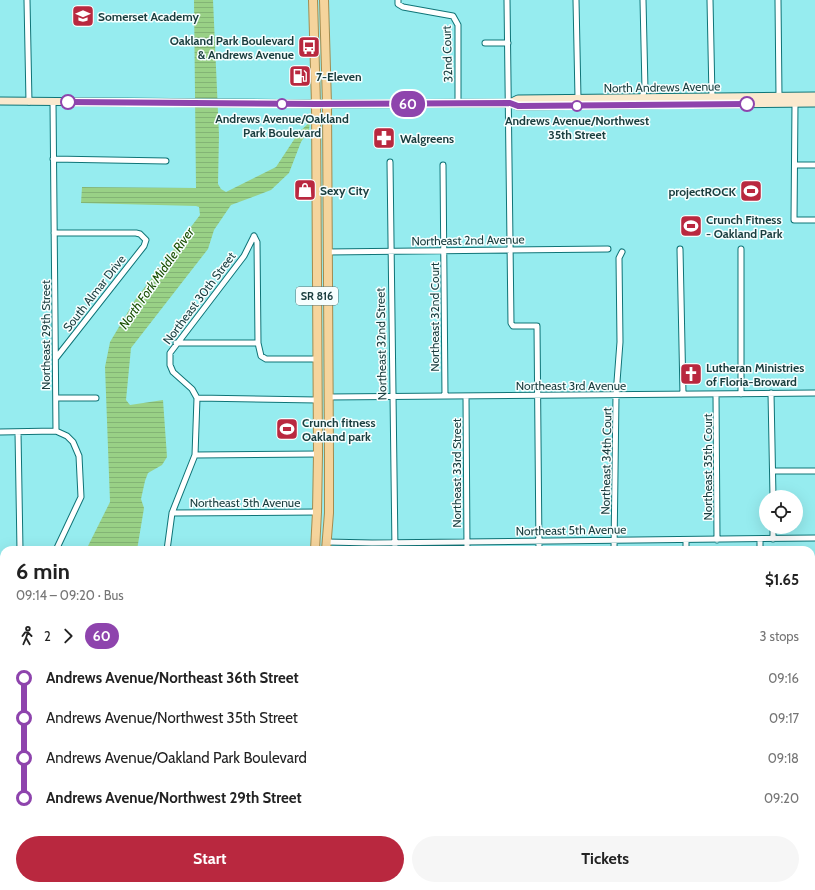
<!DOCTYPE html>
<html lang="en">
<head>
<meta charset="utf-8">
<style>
  body { margin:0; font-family:Cabin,sans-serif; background:#f6f6f6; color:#222; height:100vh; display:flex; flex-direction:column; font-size:15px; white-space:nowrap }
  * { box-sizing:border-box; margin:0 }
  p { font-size:13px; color:#767676 }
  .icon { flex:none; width:22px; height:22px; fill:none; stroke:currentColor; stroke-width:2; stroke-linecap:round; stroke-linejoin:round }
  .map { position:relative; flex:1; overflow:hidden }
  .sheet { position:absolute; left:0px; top:546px; width:815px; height:344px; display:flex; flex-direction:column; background:#fff; border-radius:12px 12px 0 0; box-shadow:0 4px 16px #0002 }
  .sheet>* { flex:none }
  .badge { padding:0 8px; border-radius:13px; font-size:14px; line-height:26px }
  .controls { position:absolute; left:759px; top:490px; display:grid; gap:8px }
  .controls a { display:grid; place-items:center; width:44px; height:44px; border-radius:50%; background:#fff; box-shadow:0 4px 16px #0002; font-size:20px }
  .map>.badge { position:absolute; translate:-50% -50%; box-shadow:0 0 0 2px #fff }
  .legs { display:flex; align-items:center; gap:6px; height:44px; padding:0 16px; font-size:13px }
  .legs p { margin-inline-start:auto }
  .headline { display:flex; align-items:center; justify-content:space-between; height:68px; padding:0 16px }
  h1 { font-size:22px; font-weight:800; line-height:30px }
  .action { display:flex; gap:8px; margin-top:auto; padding:8px 16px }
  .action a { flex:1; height:46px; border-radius:24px; background:#b9283f; color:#fff; font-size:16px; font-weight:800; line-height:46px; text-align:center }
  .action a+a { background:#f6f6f6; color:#222 }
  ul { padding:0 16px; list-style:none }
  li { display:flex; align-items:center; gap:14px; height:40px; font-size:15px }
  li i { display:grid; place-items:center; width:6px; height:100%; margin:0 5px; background:currentColor }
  li i::after { content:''; width:10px; height:10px; margin:-5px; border:3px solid; border-radius:50%; background:#fff }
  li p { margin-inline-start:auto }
  li:first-child i { background:linear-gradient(#0000 50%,currentColor 0) }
  li:last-child i { background:linear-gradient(currentColor 50%,#0000 0) }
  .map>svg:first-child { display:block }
</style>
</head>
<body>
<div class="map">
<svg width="815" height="890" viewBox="0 0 815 890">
  <defs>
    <pattern id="grass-dots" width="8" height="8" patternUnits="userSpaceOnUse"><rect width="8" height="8" fill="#e19d9e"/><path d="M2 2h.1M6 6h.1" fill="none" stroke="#b68182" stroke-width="1.8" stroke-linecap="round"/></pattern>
    <pattern id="water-rules" width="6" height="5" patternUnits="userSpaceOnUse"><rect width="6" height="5" fill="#99d186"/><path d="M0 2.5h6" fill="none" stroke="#83b475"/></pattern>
  </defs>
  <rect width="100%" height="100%" fill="#96ecef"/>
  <path fill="url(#grass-dots)" d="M811,612H815V676H811Z
    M0,863H4V886H64V890H0Z"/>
  <path fill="url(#water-rules)" d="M194,0H213L219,135L218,184L221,189L226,192L276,167L299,132L310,122L309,130L301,142L289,173L271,190L231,205L214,230L208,249L131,348L126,400L130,405L163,400L167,457L162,465L148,473L145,481L141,499L144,508L137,550H86L110,502L105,367L110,342L135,300L200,215L199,207L196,206L81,203L82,187L196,188Z"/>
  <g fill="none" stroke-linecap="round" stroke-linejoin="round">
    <g stroke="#0f7477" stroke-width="7">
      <path id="street" d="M27,0L29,102
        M398,0V4L403,7L453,16L458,25V103
        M507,0L511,323L513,326H537L539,550
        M576,0L578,98
        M710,0L712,97
        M778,0L779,96
        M485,43H508
        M641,100L645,89L643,0
        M53,102L56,431
        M795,104L794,220H815
        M53,159L166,161
        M390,162L395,550
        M443,165L445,396
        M795,165H815
        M54,233H136L140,234L146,240L144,246L56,358
        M254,236L257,242L258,343L261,356L266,359H317
        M680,249L683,394
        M327,252L608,249
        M176,343H258
        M771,393L773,497
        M716,394L717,540
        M741,394V249
        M466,396L467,550
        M328,397L815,393
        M56,398H96
        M197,398L317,400
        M0,432L56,431L67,436L73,442L79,456L81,497L56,550
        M18,432L20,550
        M195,455L318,454
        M774,471H815
        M172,513L317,512
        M773,539V527
        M686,540V550
        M327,542L372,543L815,538
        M167,550L172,513L195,455L197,398L192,389L173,372L170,365V353L244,256L254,236
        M614,550L616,395L620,342L619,258L622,252
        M760,550V539
        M0,632H4
        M0,730H4
        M811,832H815
        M471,886V890
        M543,886V890
        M689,886V890
        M763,886V890
        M617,890V886"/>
    </g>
    <g stroke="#0f7477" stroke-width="9">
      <path id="secondary" d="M0,101L327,104L510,103L518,99L815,96
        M510,103L518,106L815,103
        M811,684H815
        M0,690H4"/>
    </g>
    <g stroke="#a38c50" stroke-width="10">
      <path id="primary" d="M313,0L316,104L318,454L317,512L315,550
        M324,0L327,104L329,458V513L326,550
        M315,886V890
        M327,886V890"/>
    </g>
    <use href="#street" stroke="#fff" stroke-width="5"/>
    <use href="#secondary" stroke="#fae9ce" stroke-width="7"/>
    <use href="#primary" stroke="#f5d49c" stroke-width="8"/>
  </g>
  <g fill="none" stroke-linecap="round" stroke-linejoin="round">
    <g stroke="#fff" stroke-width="9">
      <path id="line-1" d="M68,102L316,104L510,103L518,106L747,104"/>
    </g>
    <use href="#line-1" stroke="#8e44ad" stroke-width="6"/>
  </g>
  <defs>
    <g id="school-square" transform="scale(1.15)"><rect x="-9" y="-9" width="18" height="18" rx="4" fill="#b9283f" stroke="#f6fefe"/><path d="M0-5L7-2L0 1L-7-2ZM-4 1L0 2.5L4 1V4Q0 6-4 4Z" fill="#fff"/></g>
    <g id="bus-square" transform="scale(1.15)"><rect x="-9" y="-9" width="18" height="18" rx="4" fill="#b9283f" stroke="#f6fefe"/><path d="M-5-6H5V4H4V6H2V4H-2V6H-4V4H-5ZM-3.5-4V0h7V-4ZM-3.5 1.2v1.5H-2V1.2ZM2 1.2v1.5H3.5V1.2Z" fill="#fff"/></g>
    <g id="fuel-square" transform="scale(1.15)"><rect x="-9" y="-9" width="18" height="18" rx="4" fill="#b9283f" stroke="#f6fefe"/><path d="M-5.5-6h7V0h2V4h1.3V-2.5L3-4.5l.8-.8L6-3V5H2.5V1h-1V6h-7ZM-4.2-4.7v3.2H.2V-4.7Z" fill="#fff"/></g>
    <g id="pharmacy-square" transform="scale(1.15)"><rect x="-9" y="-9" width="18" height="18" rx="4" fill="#b9283f" stroke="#f6fefe"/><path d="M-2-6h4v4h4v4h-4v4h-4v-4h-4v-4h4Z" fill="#fff"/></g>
    <g id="shop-square" transform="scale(1.15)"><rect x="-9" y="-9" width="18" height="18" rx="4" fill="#b9283f" stroke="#f6fefe"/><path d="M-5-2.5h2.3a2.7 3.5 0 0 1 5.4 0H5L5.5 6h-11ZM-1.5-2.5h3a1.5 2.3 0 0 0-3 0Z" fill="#fff"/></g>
    <g id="stadium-square" transform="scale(1.15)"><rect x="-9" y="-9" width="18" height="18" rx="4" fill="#b9283f" stroke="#f6fefe"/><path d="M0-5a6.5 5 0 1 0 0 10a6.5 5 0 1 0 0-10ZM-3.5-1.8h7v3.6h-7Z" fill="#fff"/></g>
    <g id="church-square" transform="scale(1.15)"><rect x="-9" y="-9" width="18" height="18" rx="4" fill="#b9283f" stroke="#f6fefe"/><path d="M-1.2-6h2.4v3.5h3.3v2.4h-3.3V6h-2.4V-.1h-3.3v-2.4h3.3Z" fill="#fff"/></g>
  </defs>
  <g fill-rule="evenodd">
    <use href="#school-square" x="83" y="16"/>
    <use href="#bus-square" x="309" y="47"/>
    <use href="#fuel-square" x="300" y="76"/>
    <use href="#pharmacy-square" x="384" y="138"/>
    <use href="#shop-square" x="305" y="190"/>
    <use href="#stadium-square" x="751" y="191"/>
    <use href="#stadium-square" x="691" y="226"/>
    <use href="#church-square" x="691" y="374"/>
    <use href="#stadium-square" x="287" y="429"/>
  </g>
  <g fill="#fff" stroke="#8e44ad" stroke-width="2">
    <circle cx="68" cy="102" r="7"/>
    <circle cx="282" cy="104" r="5"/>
    <circle cx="747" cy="104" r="7"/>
    <circle cx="577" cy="106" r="5"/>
  </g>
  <g text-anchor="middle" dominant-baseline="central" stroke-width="3" stroke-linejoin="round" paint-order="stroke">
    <rect fill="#f6fefe" stroke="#5b7778" stroke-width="1" x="296" y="287" width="42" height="18" rx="3"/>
    <g font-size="11" font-weight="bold" fill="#193d3e">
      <text x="317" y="296">SR 816</text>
    </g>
    <g font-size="12" font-weight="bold" fill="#193d3e" stroke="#f6fefe" text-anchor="start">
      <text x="98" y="16">Somerset Academy</text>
      <text x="294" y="40" text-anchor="end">Oakland Park Boulevard<tspan x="294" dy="14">&amp; Andrews Avenue</tspan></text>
      <text x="316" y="76">7-Eleven</text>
      <text x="400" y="138">Walgreens</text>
      <text x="320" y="190">Sexy City</text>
      <text x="736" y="191" text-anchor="end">projectROCK</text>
      <text x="706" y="219">Crunch Fitness<tspan x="706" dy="14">- Oakland Park</tspan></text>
      <text x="706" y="367">Lutheran Ministries<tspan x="706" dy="14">of Floria-Broward</tspan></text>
      <text x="302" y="422">Crunch fitness<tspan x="302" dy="14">Oakland park</tspan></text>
    </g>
    <g font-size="12" fill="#193d3e" stroke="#f6fefe">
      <text transform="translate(447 54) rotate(-92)">32nd Court</text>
      <text transform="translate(662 87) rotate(-1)">North Andrews Avenue</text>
      <text transform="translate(468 240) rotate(-1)">Northeast 2nd Avenue</text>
      <text transform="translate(94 293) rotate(-52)">South Almar Drive</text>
      <text transform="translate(199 298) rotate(-53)">Northeast 30th Street</text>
      <text transform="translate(434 317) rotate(-90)">Northeast 32nd Court</text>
      <text transform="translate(45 335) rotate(-90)">Northeast 29th Street</text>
      <text transform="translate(381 344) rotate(-91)">Northeast 32nd Street</text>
      <text x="571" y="385">Northeast 3rd Avenue</text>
      <text transform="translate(606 461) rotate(-89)">Northeast 34th Court</text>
      <text transform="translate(707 467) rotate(-90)">Northeast 35th Court</text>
      <text transform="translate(456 473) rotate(-90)">Northeast 33rd Street</text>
      <text x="245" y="502">Northeast 5th Avenue</text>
      <text transform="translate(571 530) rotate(-1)">Northeast 5th Avenue</text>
    </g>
    <g font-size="12" font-weight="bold" fill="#193d3e" stroke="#f6fefe">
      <text x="282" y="118">Andrews Avenue/Oakland<tspan x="282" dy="14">Park Boulevard</tspan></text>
      <text x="577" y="120">Andrews Avenue/Northwest<tspan x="577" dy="14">35th Street</tspan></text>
    </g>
    <g font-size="13" font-style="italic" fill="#194e00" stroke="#f6fefe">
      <text transform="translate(156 278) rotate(-55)">North Fork Middle River</text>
    </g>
  </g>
</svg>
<div class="controls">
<a><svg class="icon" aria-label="locate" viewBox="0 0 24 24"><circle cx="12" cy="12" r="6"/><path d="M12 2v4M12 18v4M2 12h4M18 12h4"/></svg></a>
</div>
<b class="badge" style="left:408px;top:104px;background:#8e44ad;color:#fff">60</b>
<section class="sheet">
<div class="headline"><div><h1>6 min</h1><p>09:14 – 09:20 · Bus</p></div><b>$1.65</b></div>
<div class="legs"><svg class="icon" aria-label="walk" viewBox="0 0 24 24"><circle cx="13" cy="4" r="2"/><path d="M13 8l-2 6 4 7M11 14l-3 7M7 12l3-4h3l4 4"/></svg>2<svg class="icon" aria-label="forward" viewBox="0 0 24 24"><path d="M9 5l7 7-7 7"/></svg><b class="badge" style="background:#8e44ad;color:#fff">60</b><p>3 stops</p></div>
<ul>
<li><i style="color:#8e44ad"></i><b>Andrews Avenue/Northeast 36th Street</b><p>09:16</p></li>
<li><i style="color:#8e44ad"></i><span>Andrews Avenue/Northwest 35th Street</span><p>09:17</p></li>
<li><i style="color:#8e44ad"></i><span>Andrews Avenue/Oakland Park Boulevard</span><p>09:18</p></li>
<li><i style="color:#8e44ad"></i><b>Andrews Avenue/Northwest 29th Street</b><p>09:20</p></li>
</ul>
<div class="action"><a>Start</a><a>Tickets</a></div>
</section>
</div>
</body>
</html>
